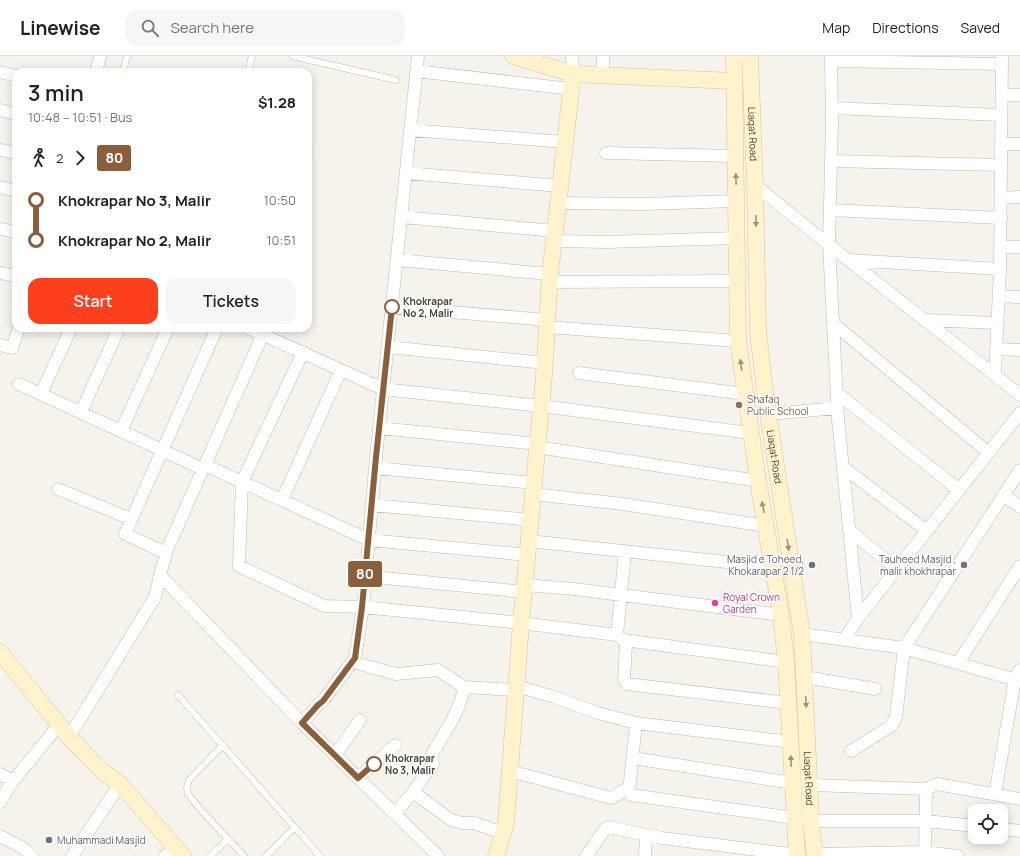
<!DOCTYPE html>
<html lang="en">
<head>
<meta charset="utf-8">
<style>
  body { margin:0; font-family:Manrope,sans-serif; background:#f6f6f6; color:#222; height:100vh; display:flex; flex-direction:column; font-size:15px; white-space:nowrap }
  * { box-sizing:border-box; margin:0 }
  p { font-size:13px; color:#767676 }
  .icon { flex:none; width:22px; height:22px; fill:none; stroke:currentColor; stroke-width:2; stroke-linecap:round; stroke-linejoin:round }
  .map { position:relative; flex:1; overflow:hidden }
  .drawer { position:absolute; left:12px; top:12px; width:300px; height:264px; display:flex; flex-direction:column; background:#fff; border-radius:12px; box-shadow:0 2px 10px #0003 }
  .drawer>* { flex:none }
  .badge { padding:0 8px; border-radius:3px; font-size:14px; line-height:26px }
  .fabs { position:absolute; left:968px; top:748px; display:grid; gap:8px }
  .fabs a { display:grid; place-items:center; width:40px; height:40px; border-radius:8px; background:#fff; box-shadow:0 2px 10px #0003; font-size:20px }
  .map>.badge { position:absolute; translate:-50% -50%; box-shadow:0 0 0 2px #fff }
  .legs { display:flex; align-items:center; gap:6px; height:44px; padding:0 16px; font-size:13px }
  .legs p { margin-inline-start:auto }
  .headline { display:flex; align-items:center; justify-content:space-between; height:68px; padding:0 16px }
  h1 { font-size:22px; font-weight:600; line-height:30px }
  .primary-button { display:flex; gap:8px; margin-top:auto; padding:8px 16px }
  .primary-button a { flex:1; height:46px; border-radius:12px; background:#fc3f1d; color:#fff; font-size:16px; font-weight:600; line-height:46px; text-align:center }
  .primary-button a+a { background:#f6f6f6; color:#222 }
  ul { padding:0 16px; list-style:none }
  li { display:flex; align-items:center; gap:14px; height:40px; font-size:15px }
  li i { display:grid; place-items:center; width:6px; height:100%; margin:0 5px; background:currentColor }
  li i::after { content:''; width:10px; height:10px; margin:-5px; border:3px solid; border-radius:50%; background:#fff }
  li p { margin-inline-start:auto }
  li:first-child i { background:linear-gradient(#0000 50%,currentColor 0) }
  li:last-child i { background:linear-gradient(currentColor 50%,#0000 0) }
  header { display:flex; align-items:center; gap:24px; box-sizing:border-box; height:56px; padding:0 20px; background:#fff; border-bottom:1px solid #e0e0e0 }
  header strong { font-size:19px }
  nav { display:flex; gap:22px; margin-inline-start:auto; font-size:14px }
  .search { width:280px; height:36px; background:#f6f6f6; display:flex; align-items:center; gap:10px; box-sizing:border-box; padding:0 14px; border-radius:12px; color:#767676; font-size:15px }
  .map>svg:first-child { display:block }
</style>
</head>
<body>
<header>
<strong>Linewise</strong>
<div class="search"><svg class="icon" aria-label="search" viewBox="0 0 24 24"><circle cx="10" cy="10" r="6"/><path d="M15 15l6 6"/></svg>Search here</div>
<nav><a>Map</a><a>Directions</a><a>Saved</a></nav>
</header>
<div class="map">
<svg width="1020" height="800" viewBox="0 0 1020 800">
  <rect width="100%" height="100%" fill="#f6f3ec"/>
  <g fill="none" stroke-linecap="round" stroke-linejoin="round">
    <g stroke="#c2bbae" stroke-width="7">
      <path id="lane" d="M292,0L396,24
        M123,16L127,0
        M248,16L252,0
        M308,97H310
        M178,639L320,800
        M223,689L189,724L187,731L188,738L200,753L244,800
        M210,800L228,783
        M266,800L295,771"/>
    </g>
    <g stroke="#c2bbae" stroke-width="13">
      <path id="street" d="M572,0L573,18
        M603,0V19
        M831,0L832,66L829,189L838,363L858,562L844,584
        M831,5L1002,8
        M416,15L571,33
        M0,16L16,20
        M96,16L100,0
        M1002,39H1020
        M832,52L1001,59
        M0,54L16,58
        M410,74L565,86
        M1001,88H1020
        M0,94L16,97
        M606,97L735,100
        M831,105L1001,109
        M406,117L560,130
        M755,129L829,189L1020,339
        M0,131L16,135
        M1001,142L1020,141
        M558,147L643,148L736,145
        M830,154L1001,162
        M402,161L555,175
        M0,173L16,176
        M554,185L607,186L737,182
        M1000,191H1020
        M397,204L550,218
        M848,204L1000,213
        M0,217L16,220
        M549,226L737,225
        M999,240L1020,241
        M392,251L547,264
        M924,264L998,267
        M834,268L989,397
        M547,271L738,285
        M248,272L383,333L541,350L750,377
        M0,289L12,292L19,272
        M388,291L545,307
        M996,293L1020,294
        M303,296L242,426L239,510L324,550L363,551L521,567L617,579L624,584L626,589L624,623L627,628L788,647
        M579,317L745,338
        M995,319L1000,213L1002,0
        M19,328L203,413
        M837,337L959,434
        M41,338L71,272
        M81,356L119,272
        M769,358L838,352
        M379,372L538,388
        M121,375L168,272
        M537,391L758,425
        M205,409L369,484L528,499
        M843,411L927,475
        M375,412L534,427
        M58,433L131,463
        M533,438L623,448L766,470
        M1003,439L1020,451
        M282,444L341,314
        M372,449L531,464
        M850,475L897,513
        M529,485L773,511
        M166,497L125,478L217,272
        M160,519L302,667L438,800
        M365,520L524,536
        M525,529L574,533L781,559
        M858,562L1020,357
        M802,578L904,592L1020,625
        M617,579L625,495
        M624,584L786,606
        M352,606L396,618L438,614L464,631L516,634
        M958,607L1020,510
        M805,621L875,633
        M516,630L551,640L598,657L636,667L791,686
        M302,667L318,649L323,645L355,602L363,551L376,401L418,0
        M636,667L629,736L631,739L794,762
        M69,681L155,541L160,519L167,494L263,278
        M851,695L891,670L896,661L904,592L1020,414
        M335,699L360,664
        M633,702L792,727
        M510,715L611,742C618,740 622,733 629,732
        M0,718L13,725
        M358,722L395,689
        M810,729L926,733L937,728L1020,743
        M413,736L451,764L463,767H474L503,777
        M995,738L1015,623L1020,614
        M0,746L13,725L59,669
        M395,758L413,736L433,708L431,701C443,677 460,658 464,631
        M811,765H926L975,770
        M1001,773L1020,775
        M0,780L23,792L32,800
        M815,798L925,796L958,800
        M72,800L120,728
        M165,800L176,792
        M586,800L606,772L608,771L662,782L797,799
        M645,800L646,779
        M925,800L926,733"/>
    </g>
    <g stroke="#d6c79b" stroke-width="17">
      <g id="secondary">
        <path d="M513,0L573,18L734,25"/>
        <path d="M734,0L738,285L758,425L781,559L786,606L797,800"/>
        <path id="s1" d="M750,0L755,129L758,276L766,344L802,578L811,765L815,800"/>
        <path d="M0,596L69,681L102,715L120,728L183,800"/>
        <path d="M496,800L506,767L521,567L544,320L550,218L573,18"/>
      </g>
    </g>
    <use href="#lane" stroke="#fff" stroke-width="6"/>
    <use href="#street" stroke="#fff" stroke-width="12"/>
    <use href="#secondary" stroke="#fff3cd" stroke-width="16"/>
  </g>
  <defs><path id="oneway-solid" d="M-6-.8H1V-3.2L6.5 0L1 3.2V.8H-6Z"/></defs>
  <g fill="#9c937c">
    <use href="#oneway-solid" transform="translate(736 123) rotate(-91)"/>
    <use href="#oneway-solid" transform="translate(756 165) rotate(89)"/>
    <use href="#oneway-solid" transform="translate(741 309) rotate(-97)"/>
    <use href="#oneway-solid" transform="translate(763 451) rotate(-101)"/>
    <use href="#oneway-solid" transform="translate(788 489) rotate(81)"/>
    <use href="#oneway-solid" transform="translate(806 646) rotate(87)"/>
    <use href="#oneway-solid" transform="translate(791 705) rotate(-92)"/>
  </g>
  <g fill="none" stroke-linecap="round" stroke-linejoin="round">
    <g stroke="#fff" stroke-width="9">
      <path id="line-1" d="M374,708L358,722L302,667L318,649L323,645L355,602L362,551L376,401L392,251"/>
    </g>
    <use href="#line-1" stroke="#8b5e3c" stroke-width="6"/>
  </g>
  <g fill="#fff" stroke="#8b5e3c" stroke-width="2">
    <circle cx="392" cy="251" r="7"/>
    <circle cx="374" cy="708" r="7"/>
  </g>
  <circle fill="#8d6e63" stroke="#fff" stroke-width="1.5" cx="739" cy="349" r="4"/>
  <g fill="#6b7280" stroke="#fff" stroke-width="1.5">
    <circle cx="812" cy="509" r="4"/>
    <circle cx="964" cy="509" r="4"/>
    <circle cx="49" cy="784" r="4"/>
  </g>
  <circle fill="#d1479c" stroke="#fff" stroke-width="1.5" cx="715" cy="547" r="4"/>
  <g text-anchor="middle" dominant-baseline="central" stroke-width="3" stroke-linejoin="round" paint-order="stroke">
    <g font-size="10" fill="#4b4439" stroke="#fff">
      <text stroke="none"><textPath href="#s1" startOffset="78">Liaqat Road</textPath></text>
      <text stroke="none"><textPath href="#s1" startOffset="402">Liaqat Road</textPath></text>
      <text stroke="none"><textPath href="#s1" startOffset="726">Liaqat Road</textPath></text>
    </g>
    <g font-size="10" font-weight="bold" fill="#4b4439" stroke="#fff" text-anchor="start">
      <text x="403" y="245">Khokrapar<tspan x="403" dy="12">No 2, Malir</tspan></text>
      <text x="385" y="702">Khokrapar<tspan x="385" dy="12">No 3, Malir</tspan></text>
    </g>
    <g font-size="10" fill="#785e54" stroke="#fff" text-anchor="start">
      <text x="747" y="343">Shafaq<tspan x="747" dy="12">Public School</tspan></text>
    </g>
    <g font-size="10" fill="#5b616d" stroke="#fff" text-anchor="end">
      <text x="804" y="503">Masjid e Toheed,<tspan x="804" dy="12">Khokarapar 2 1/2</tspan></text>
      <text x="956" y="503">Tauheed Masjid ,<tspan x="956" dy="12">malir khokhrapar</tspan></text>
      <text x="57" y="784" text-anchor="start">Muhammadi Masjid</text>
    </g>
    <g font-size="10" fill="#b23c85" stroke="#fff" text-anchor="start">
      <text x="723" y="541">Royal Crown<tspan x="723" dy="12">Garden</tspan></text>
    </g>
  </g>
</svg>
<div class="fabs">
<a><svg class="icon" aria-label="locate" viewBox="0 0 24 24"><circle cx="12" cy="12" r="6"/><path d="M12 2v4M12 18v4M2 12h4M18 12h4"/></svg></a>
</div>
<b class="badge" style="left:365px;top:518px;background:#8b5e3c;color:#fff">80</b>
<section class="drawer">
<div class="headline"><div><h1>3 min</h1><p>10:48 – 10:51 · Bus</p></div><b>$1.28</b></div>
<div class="legs"><svg class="icon" aria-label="walk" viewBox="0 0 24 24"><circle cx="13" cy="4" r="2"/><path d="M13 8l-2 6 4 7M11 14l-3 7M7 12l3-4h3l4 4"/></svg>2<svg class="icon" aria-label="forward" viewBox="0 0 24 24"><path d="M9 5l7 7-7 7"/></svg><b class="badge" style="background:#8b5e3c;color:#fff">80</b></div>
<ul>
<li><i style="color:#8b5e3c"></i><b>Khokrapar No 3, Malir</b><p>10:50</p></li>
<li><i style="color:#8b5e3c"></i><b>Khokrapar No 2, Malir</b><p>10:51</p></li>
</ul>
<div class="primary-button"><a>Start</a><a>Tickets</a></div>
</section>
</div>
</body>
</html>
